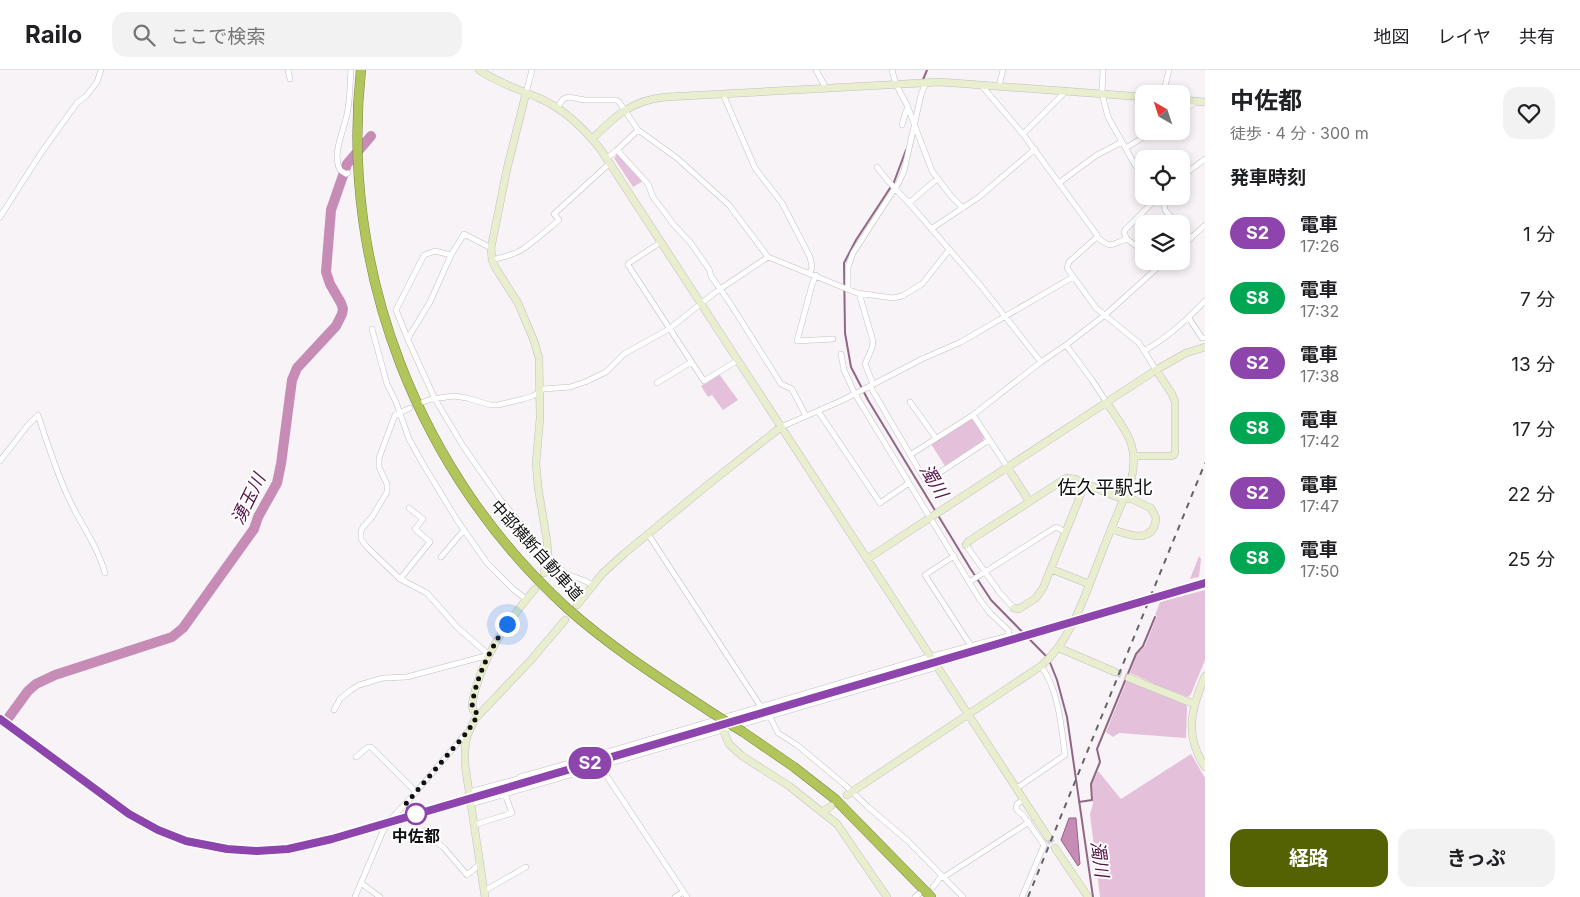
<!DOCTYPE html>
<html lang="ja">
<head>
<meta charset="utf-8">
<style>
  body { margin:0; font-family:Inter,"Noto Sans JP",sans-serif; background:#f2f2f2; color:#202124; height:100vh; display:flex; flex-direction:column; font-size:19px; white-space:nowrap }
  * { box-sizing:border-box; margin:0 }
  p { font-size:16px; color:#757577 }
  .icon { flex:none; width:28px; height:28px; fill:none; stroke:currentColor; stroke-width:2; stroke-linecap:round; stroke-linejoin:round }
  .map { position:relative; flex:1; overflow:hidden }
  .details { display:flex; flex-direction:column; background:#fff; width:375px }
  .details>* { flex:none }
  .badge { padding:0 10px; border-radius:16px; font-size:18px; line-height:32px }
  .needle { width:32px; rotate:321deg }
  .buttons { position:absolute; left:1135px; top:15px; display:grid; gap:10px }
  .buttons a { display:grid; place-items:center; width:55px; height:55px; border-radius:10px; background:#fff; box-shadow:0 2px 8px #0003; font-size:25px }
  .you { position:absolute; width:25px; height:25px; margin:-12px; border:4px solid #fff; border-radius:50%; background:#1a73e8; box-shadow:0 0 0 8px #1a73e833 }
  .map>.badge { position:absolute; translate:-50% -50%; box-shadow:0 0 0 2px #fff }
  h2 { padding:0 25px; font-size:19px; line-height:45px }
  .round { display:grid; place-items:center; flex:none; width:52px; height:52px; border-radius:15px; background:#f2f2f2 }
  .head { display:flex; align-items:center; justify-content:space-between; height:85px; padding:0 25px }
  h1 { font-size:24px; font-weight:700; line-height:38px }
  .cta { display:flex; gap:10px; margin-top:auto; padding:10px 25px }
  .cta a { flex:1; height:58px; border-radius:15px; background:#556203; color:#fff; font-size:20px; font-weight:700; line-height:58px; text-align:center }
  .cta a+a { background:#f2f2f2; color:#202124 }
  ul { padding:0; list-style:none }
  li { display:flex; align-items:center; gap:15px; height:65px; padding:0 25px }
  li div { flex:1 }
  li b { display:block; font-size:19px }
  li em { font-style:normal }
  li .badge { min-width:55px; font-weight:700; text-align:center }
  header { display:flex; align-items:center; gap:30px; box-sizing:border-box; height:70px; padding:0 25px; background:#fff; border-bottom:1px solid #e0e0e0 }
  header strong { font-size:24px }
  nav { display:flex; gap:28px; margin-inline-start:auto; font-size:18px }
  .search { width:350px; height:45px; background:#f2f2f2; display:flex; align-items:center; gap:12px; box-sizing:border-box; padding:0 18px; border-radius:15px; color:#757577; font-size:19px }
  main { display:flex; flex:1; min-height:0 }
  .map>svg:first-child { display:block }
</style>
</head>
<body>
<header>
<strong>Railo</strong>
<div class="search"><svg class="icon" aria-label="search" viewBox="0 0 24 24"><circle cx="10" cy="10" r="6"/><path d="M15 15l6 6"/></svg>ここで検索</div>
<nav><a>地図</a><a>レイヤ</a><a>共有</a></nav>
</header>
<main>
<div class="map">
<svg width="1205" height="827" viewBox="0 0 1205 827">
  <rect width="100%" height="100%" fill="#f8f3f7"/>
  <path fill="#e5c0da" d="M618,84L643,111L633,117L614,88Z
    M719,304L738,330L723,340L712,325L708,327L701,316Z
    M969,349L973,350L984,367L983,371L945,396L931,374Z
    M1199,486L1201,489L1199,507L1190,509Z
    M1205,520V590L1191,624L1188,627L1157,615L1160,624L1186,635L1187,638L1186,668L1119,663L1113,667L1106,662L1127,610L1156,622L1153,613L1130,603L1136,586L1145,576L1157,546L1155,545L1160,532Z
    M1191,684L1205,708V827H1100L1090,744L1093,734L1092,714L1098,701L1121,729Z"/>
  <path fill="#c68cb6" stroke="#906784" d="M1069,748H1076L1080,794L1078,796L1061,770Z"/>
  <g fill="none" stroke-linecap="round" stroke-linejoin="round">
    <path stroke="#906784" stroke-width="2" d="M922,12L927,0
      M906,80L894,112L856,170L844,193L845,263L851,297L868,330L970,498L991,530L1046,586
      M1049,590L1057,610L1067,647L1093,827
      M1079,732L1092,730L1091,714L1100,692L1097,679L1136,584L1143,576L1155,547"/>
    <path stroke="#c68cb6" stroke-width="10" d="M9,647L28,621L36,614L55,605L172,567L183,558L254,459L258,447L277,413L281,394L292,310L297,298L336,256L342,244L343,239L341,233L330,214L326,202L331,140L347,94L371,66"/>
    <path stroke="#d5d1d4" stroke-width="7" stroke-dasharray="7 3.5" stroke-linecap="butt" d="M1115,602L1129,608
      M1048,767L1055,778"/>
    <g stroke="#c3bec2" stroke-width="6">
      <path id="street" d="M288,0L290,9
        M816,0L826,18
        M892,0L896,14L907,35L932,101L951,126L963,138
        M1103,0L1102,24L1108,47L1135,95L1144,104
        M981,15L1023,64L1097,165V167C1112,180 1111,174 1127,169L1144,182
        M999,16L1003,0
        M526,23L532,0
        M723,24L755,98L782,133L810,187L812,197L810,203
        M1163,24L1169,0
        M557,38L563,29L568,27L585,30H616L619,32L638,60L617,80L648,114L653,127L674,155L690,172L709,199L711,206L730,233L776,306L781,314L792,319L806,346
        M1181,43L1195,32
        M902,55L906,41L908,39
        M638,60L677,88L729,135L768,187L857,223L893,228L902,226L922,214L949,180
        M1023,64L1066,21
        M1126,78L1153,61
        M606,89L617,80
        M877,97L888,111L909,133
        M348,103L346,104L340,100C331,82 346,57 348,39C350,26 350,13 351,0
        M1181,107L1205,89
        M937,109L909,133L981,216L1041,292
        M1060,112L1097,85L1122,72
        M1163,126L1165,140L1177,154
        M0,147L41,83L77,33L86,26L97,12L101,0
        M1181,158L1191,168
        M931,159L979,127L1035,79
        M1097,167L1069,192L1067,198L1096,238L1139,273L1156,300
        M1127,169L1124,163L1125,160L1153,132L1157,126
        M661,172L629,193L628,195L704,311L738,290
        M1181,177L1205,155
        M451,185L435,181L424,185L396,240L409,272L435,329L463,376L500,429L542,479L566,504L583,510L593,515
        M492,190C503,187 514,185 523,179C536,170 547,160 559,150L554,144L610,93
        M816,205L812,215L797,271L833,269
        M848,219V197L853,183L899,112L904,101L921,25L926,12
        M859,223L873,271L872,278L865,294L873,314
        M1189,248L1202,268H1205
        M372,259L387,314L396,332L409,369L423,394L457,450L487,493L513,519L526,529
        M408,268L430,232L451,185L464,164L491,178
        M1066,275L1092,310L1107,333
        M1144,281C1167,268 1187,250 1205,231
        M657,313L691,292
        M870,316L925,410L927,411L989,370
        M423,332L432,329L454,326L467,328L490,335H498L523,329L533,326L543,319L570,317L585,312L606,302L624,284L669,259L717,221L768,187
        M910,332L936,368
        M410,338L395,345L379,388V397L387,414V422L372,447L363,457L361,461V469L367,477L400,509L427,523L457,557L489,585
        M818,341L880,433L909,413
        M973,345L1008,398
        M781,357L843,330L922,289L961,272L1073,207
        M910,385L973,345L1041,292L1066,275L1105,245L1165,191
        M0,391L28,355L38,345C48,375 57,405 71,433C83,458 97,475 105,503
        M648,464L761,637
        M966,475L1000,523L1014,538
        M954,486L925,505L971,576
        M441,487L464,460
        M400,509L430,472L415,459L423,449L409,438
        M969,512L1056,457L1066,462
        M334,640L340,629L351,620L359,615L383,608L407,607L489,585
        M770,647L778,663L797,675L845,715L867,736L908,771L963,827
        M356,687L368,677H371L416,722
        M600,696L687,827
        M1017,718L1065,685C1061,655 1059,621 1041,596
        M469,722L518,709L520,707L601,684L925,588L1008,566L1009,561L990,543L980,530L855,324L844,300L841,284
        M471,734L937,597
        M474,755L512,743L505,724
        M421,764L426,760L433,769L444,778L467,805L480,794
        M361,813L380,827
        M933,817L940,808L944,807L1029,752
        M484,821L526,797
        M355,827L383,761L392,748L416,722L467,662
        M675,827L683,822
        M915,827L919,824
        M1022,827L1044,775L1023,745L1018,741L1016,738L1017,734L1024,729"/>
    </g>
    <g stroke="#c3bec2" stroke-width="8">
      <path id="secondary" d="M479,0C498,13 518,19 539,28C564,39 584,58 601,80L1048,767
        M526,23L507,99L491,178L492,190L495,197L518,233L534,271L539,288L540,348L536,393L538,417L547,471L548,485L544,503
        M1181,30L1205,32
        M592,69C615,46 632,30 666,27L940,12L1144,27
        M1134,386H1171L1174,385L1175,382V332L1172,324L1156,300
        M1008,398L1029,431
        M966,475L969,471L1066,408L1075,409L1117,427L1132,429L1151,438L1156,448C1154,475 1128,465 1112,459
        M867,489L1156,300L1186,283L1205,277
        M1051,499L1089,514
        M577,535L603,503L625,483L710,413L781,357
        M1014,538L1019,539L1036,528L1043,518L1085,414
        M1059,578L1115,602
        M1205,606C1191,639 1184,665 1205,697
        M1129,608L1194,634
        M478,645L473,640L472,634C480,590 506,553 535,519
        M723,660L729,674L742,686L789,716L837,754L887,827
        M847,725L1041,596C1072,569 1084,527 1099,490C1109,463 1120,438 1131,411C1140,375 1126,362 1107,333
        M822,742L831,736
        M1055,778L1088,827
        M485,827L465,695V678L467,666L475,649L531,590L565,550"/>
    </g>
    <g stroke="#798641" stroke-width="10">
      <path id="highway" d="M361,0C339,200 419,404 568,539C613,579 664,611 714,644
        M743,662L794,697L835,729L931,827"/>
    </g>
    <use href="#street" stroke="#fff" stroke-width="5"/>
    <use href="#secondary" stroke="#e8eece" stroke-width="7"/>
    <use href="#highway" stroke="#b1c55b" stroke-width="9"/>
    <path stroke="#656365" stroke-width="2" stroke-dasharray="6 6" stroke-linecap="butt" d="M0,649L120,738L158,760L186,771L227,779L257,781L288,779L332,769L1205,513
      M1028,827L1205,393"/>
    <g stroke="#798641" stroke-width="10" stroke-linecap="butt">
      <path id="highway-bridge" d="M714,644L743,662"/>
    </g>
    <use href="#highway-bridge" stroke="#b1c55b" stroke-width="9"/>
  </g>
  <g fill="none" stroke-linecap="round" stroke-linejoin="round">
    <g stroke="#fff" stroke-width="11">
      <path id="line" d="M0,649L129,744L158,760L186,771L227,779L257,781L288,779L332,769L1205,513"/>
    </g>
    <use href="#line" stroke="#8e44ad" stroke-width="8"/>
    <path stroke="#111011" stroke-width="5" stroke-dasharray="0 9" d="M416,744L404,736L468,661L478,645L472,637C475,608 491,578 507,554"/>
  </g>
  <circle fill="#fff" stroke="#8e44ad" stroke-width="2.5" cx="416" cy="744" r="10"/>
  <g text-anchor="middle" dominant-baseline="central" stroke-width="4" stroke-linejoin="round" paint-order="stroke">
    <g font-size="16" fill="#111011" stroke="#fff">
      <text transform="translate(537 480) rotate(48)">中部横断自動車道</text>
    </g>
    <g font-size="16" font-weight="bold" fill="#111011" stroke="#fff">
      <text x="416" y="766">中佐都</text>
    </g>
    <g font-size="18" font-style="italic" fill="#59154c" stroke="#fff">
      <text transform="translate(934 411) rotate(59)">濁川</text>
      <text transform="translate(248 429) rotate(-64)">湧玉川</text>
      <text transform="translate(1100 789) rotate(82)">濁川</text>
    </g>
    <g font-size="19" fill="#111011" stroke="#fff">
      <text x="1105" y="417">佐久平駅北</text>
    </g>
  </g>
</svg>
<div class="buttons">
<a><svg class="needle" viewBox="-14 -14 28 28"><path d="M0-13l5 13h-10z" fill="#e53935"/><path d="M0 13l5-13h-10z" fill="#757577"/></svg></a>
<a><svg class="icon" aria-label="locate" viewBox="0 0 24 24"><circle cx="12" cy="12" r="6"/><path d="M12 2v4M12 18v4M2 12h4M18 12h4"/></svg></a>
<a><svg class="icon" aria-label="layers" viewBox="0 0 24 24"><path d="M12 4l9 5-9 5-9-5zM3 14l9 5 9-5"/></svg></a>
</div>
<div class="you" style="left:507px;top:554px"></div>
<b class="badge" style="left:590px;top:693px;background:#8e44ad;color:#fff">S2</b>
</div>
<section class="details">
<div class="head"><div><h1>中佐都</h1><p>徒歩 · 4 分 · 300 m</p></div><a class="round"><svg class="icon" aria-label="heart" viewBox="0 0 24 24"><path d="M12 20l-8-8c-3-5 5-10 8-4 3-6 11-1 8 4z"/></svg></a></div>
<h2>発車時刻</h2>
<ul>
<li><span class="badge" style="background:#8e44ad;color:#fff">S2</span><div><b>電車</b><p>17:26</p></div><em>1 分</em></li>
<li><span class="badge" style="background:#00a651;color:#fff">S8</span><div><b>電車</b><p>17:32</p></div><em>7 分</em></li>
<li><span class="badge" style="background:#8e44ad;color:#fff">S2</span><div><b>電車</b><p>17:38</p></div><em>13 分</em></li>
<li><span class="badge" style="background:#00a651;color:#fff">S8</span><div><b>電車</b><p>17:42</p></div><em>17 分</em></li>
<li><span class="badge" style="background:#8e44ad;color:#fff">S2</span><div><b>電車</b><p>17:47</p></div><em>22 分</em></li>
<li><span class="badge" style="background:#00a651;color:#fff">S8</span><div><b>電車</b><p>17:50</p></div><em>25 分</em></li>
</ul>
<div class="cta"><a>経路</a><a>きっぷ</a></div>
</section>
</main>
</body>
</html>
